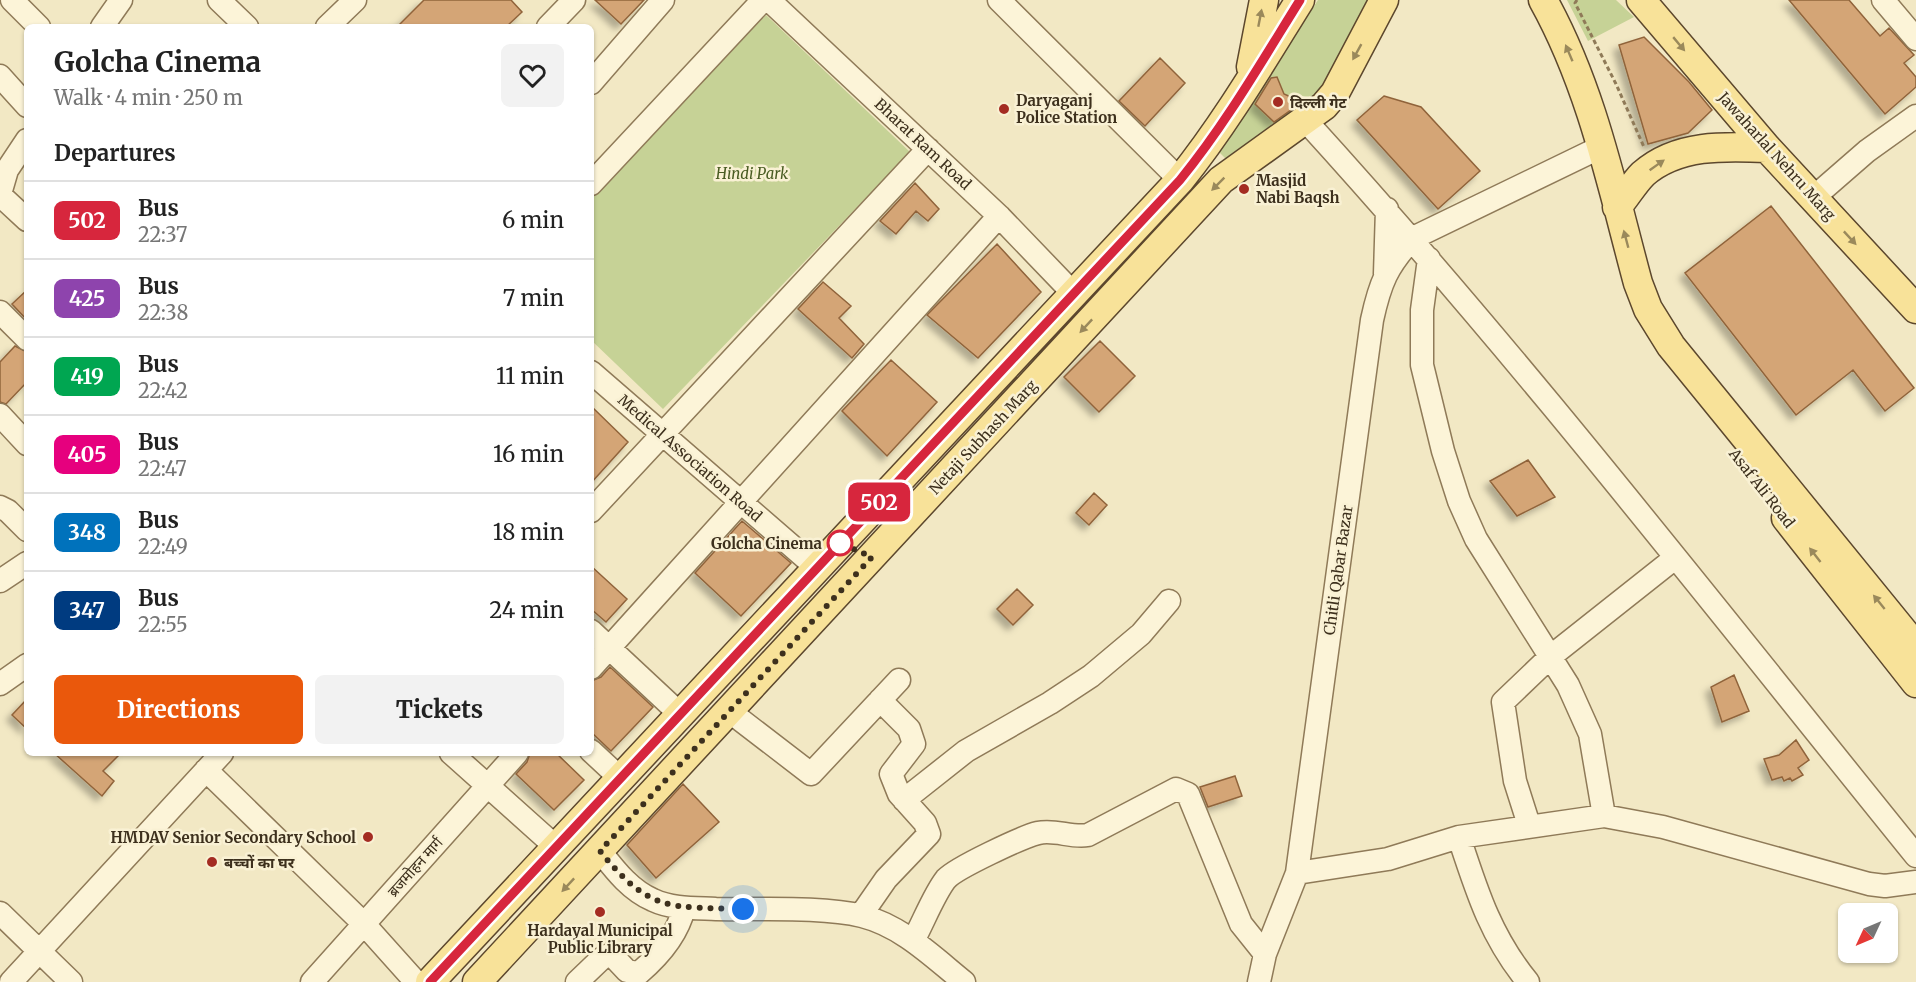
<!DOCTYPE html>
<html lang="en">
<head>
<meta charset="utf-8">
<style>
  body { margin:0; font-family:Merriweather,"Noto Sans Devanagari",serif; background:#f2f2f2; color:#222; height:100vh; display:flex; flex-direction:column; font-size:22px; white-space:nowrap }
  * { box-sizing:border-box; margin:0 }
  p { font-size:20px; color:#767676 }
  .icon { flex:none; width:33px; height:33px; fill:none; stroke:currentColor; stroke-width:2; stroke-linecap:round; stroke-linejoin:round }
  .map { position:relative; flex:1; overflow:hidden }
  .panel { position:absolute; left:24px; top:24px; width:570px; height:732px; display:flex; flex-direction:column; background:#fff; border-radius:9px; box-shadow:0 2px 4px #0004 }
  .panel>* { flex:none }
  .badge { padding:0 12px; border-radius:9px; font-size:21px; line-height:39px }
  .needle { width:39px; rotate:226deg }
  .tools { position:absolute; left:1838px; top:903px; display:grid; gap:12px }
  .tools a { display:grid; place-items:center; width:60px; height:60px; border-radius:9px; background:#fff; box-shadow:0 2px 4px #0004; font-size:30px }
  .you { position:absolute; width:30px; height:30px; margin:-15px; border:4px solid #fff; border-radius:50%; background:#1a73e8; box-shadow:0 0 0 9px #1a73e833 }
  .map>.badge { position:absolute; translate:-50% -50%; box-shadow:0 0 0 3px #fff }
  h2 { padding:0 30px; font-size:22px; line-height:54px }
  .round { display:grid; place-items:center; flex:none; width:63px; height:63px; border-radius:9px; background:#f2f2f2 }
  .head { display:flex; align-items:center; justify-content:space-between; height:102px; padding:0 30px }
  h1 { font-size:28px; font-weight:700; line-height:45px }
  .action { display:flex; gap:12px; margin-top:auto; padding:12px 30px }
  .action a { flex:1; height:69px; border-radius:9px; background:#ea580c; color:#fff; font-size:24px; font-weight:700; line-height:69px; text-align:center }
  .action a+a { background:#f2f2f2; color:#222 }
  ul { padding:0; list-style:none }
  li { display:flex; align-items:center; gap:18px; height:78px; padding:0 30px; border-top:2px solid #e0e0e0 }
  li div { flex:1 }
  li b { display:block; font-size:22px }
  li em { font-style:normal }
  li .badge { min-width:66px; font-weight:700; text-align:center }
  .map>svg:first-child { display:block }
</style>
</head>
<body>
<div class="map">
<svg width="1916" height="982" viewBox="0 0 1916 982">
  <defs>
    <filter id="shadow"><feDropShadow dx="-5.5" dy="5.5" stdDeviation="3" flood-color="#0004"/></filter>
  </defs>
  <rect width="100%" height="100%" fill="#f2e8c4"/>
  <path fill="#c6d296" d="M1318,0H1378L1321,100L1226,159L1218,151Z
    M1567,0H1616L1634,17L1588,41Z
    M766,15L910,152L663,409L591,340V199Z"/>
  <path fill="#d4a576" stroke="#90643b" stroke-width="1.5" filter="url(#shadow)" d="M424,0H511L522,12L506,27H397Z
    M595,0H644L621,24Z
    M1789,0H1849L1880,36L1889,28L1914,55L1904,63L1916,77V87L1885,114Z
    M1644,37L1689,82L1712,110L1688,133L1648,144L1619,45Z
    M1160,58L1185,83L1145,126L1119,101Z
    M1277,77L1284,94L1302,102L1274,122L1255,104L1271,78Z
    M1384,96L1421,107L1480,171L1438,209L1357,120Z
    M915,183L939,209L928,221L916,211L896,234L880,221Z
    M1771,206L1914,388L1885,411L1853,370L1796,415L1685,273Z
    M997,244L1041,292L978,358L927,315Z
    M823,282L851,306L839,318L864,344L852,358L798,309Z
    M27,290V320L12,304Z
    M1100,341L1135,376L1099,412L1064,377Z
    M15,346L27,352V382L6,404L0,402V362Z
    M891,360L937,402L887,456L842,411Z
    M591,406L628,442L591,483Z
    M1528,460L1555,497L1517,516L1490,481Z
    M1094,493L1107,505L1089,525L1076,513Z
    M742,521L791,563L741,616L695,573Z
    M591,566L627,599L606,622L591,609Z
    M1017,589L1033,605L1013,625L997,609Z
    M610,667L653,707L611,751L591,732V681L601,677Z
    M1734,675L1749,711L1722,722L1711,687Z
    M27,699V729L12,715Z
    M1796,740L1809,760L1798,768L1803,775L1792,781L1790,778L1784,781L1782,777L1772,780L1764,759L1779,755Z
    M54,753H121L103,771L114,781L102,796Z
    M530,753H556L584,780L554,810L516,774L527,762Z
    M1235,776L1242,796L1208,807L1200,787Z
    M683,784L719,822L656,878L627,845Z"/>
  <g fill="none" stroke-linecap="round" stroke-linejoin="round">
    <g stroke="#8f7a58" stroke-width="25">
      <path id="minor" d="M12,0L39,27
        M219,0L247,27
        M769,0L999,216L1073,293
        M999,0L1180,180
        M1883,0L1916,39
        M102,27L121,0
        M327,27L355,0
        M548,27L574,0
        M0,76L27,106
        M591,83L663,0
        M1306,121C1520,356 1716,609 1916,856
        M591,184L763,0
        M0,194L7,170L27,140
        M0,195L27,220
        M1813,198L1867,151L1916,116
        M1429,259L1422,310V365L1443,451L1459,501L1476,539L1568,685L1590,734L1604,816
        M1385,274L1387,209
        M0,312L27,339
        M591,372L817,568
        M0,415L27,444
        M0,507L8,511L27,530
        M591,511L928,149
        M0,581L27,563
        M591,631L680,714
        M591,668L999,216
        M0,684L27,665
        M729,711L811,774L899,680
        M591,751L620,778
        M451,753L556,847
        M206,770L364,924L416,982
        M904,800L966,751L1050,703L1091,676L1141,634L1169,601
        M1529,825L1515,781L1503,702L1550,657L1675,558
        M1459,837C1477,892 1491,937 1528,982
        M600,851C615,870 630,890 653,900C672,909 695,908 716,909C757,910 823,906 862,916C902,926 933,957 964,982
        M1297,873L1388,859L1459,837L1604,816L1663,827L1869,884L1885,886L1916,882
        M0,913L71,982
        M861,915L886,879L929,834L925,823L899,794L891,774L914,744L909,729L880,700
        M913,941C923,923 934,894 946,879C956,868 1022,837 1038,833C1055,829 1071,838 1088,835L1176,789L1188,794L1241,924L1265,954
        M11,982L222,753
        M312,982L517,753
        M577,982L601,959L611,954L627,971L639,973C659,956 678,933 684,908
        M1259,982L1265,954L1297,873L1372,320C1380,283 1387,266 1413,238L1601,147"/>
    </g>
    <g stroke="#5c472d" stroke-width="31">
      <path id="major" d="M1543,0C1592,88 1612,187 1638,283L1648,309L1671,346L1916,647
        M1641,0L1767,148L1916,309
        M1251,67L1264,0
        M1617,207C1626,197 1633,184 1643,174C1677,144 1725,146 1767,148
        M1786,518L1916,683
        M430,982L1180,180C1225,124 1262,61 1300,0
        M477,982L1221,180L1324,106L1335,93L1384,0"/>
    </g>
    <path stroke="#8f7a58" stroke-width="3" stroke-dasharray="4.5 3" stroke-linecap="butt" d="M1577,0L1575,3L1616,84L1644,147"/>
    <use href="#minor" stroke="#fcf4d8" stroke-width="22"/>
    <use href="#major" stroke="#f8e299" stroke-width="28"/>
  </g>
  <defs><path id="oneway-solid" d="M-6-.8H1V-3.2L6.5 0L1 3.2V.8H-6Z" transform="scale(1.5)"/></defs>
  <g fill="#9a895b">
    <use href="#oneway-solid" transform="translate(1260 18) rotate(-79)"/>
    <use href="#oneway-solid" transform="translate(1679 44) rotate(50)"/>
    <use href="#oneway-solid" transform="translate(1357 52) rotate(119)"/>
    <use href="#oneway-solid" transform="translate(1569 53) rotate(-113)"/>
    <use href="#oneway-solid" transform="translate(1657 165) rotate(-35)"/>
    <use href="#oneway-solid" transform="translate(1218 184) rotate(135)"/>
    <use href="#oneway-solid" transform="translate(1850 238) rotate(47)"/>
    <use href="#oneway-solid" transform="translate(1626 239) rotate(-105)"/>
    <use href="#oneway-solid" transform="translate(1086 326) rotate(133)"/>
    <use href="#oneway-solid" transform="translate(1815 555) rotate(-128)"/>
    <use href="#oneway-solid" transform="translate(1879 602) rotate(-129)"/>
    <use href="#oneway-solid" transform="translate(568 885) rotate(133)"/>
  </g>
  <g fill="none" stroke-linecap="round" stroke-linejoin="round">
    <g stroke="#fff" stroke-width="14">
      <path id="line" d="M430,982L1180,180C1225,125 1262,61 1300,0"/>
    </g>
    <use href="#line" stroke="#d7263d" stroke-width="9"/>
    <path stroke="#3d301d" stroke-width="6" stroke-dasharray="0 10.8" d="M743,909C669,907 649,912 600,851L872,557L840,543"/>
  </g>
  <g fill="#a42c22" stroke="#f9f1d4" stroke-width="2">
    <circle cx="1278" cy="102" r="6"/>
    <circle cx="1004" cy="109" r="6"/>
    <circle cx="1244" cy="189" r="6"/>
    <circle cx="368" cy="837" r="6"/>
    <circle cx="212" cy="862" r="6"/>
    <circle cx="600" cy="912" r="6"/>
  </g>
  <circle fill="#fff" stroke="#d7263d" stroke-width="3" cx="840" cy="543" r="12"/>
  <g text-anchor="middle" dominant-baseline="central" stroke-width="5" stroke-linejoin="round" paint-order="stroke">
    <g font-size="15" font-weight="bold" fill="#3d301d" stroke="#f9f1d4" text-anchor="start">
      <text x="1016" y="100">Daryaganj<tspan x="1016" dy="17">Police Station</tspan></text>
      <text x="1290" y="102">दिल्ली गेट</text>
      <text x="1256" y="180">Masjid<tspan x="1256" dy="17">Nabi Baqsh</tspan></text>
      <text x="356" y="837" text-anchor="end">HMDAV Senior Secondary School</text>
      <text x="224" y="862">बच्चों का घर</text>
      <text x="600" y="930" text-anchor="middle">Hardayal Municipal<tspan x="600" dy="17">Public Library</tspan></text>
    </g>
    <g font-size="15" fill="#3d301d" stroke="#f9f1d4">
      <text transform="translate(923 144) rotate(43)">Bharat Ram Road</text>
      <text transform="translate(1777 156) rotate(48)">Jawaharlal Nehru Marg</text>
      <text transform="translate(983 437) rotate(-47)">Netaji Subhash Marg</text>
      <text transform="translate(690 458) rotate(41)">Medical Association Road</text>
      <text transform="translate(1762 488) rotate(52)">Asaf Ali Road</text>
      <text transform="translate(1338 570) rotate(-82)">Chitli Qabar Bazar</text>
      <text transform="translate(415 867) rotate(-48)">ब्रजमोहन मार्ग</text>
    </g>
    <g font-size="15" font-style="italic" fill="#495c22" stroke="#f9f1d4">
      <text x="752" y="173">Hindi Park</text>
    </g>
    <g font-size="15" font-weight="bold" fill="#3d301d" stroke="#f9f1d4" text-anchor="end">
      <text x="822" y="543">Golcha Cinema</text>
    </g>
  </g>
</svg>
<div class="tools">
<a><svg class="needle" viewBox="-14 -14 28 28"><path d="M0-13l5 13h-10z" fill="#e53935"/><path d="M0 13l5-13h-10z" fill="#767676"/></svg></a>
</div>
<div class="you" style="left:743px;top:909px"></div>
<b class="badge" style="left:879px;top:502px;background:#d7263d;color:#fff">502</b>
<section class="panel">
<div class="head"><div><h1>Golcha Cinema</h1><p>Walk · 4 min · 250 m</p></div><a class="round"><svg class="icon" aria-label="heart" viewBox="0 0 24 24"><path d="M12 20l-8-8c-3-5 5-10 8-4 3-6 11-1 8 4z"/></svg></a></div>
<h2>Departures</h2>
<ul>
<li><span class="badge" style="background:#d7263d;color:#fff">502</span><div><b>Bus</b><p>22:37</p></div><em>6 min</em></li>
<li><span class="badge" style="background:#8e44ad;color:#fff">425</span><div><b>Bus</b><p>22:38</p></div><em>7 min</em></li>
<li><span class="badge" style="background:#00a651;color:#fff">419</span><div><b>Bus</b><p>22:42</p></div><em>11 min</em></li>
<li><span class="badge" style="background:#e6007e;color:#fff">405</span><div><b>Bus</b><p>22:47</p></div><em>16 min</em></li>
<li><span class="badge" style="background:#0072bc;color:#fff">348</span><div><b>Bus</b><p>22:49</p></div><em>18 min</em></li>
<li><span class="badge" style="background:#003b80;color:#fff">347</span><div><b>Bus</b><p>22:55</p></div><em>24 min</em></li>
</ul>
<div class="action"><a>Directions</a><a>Tickets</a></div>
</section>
</div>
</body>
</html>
